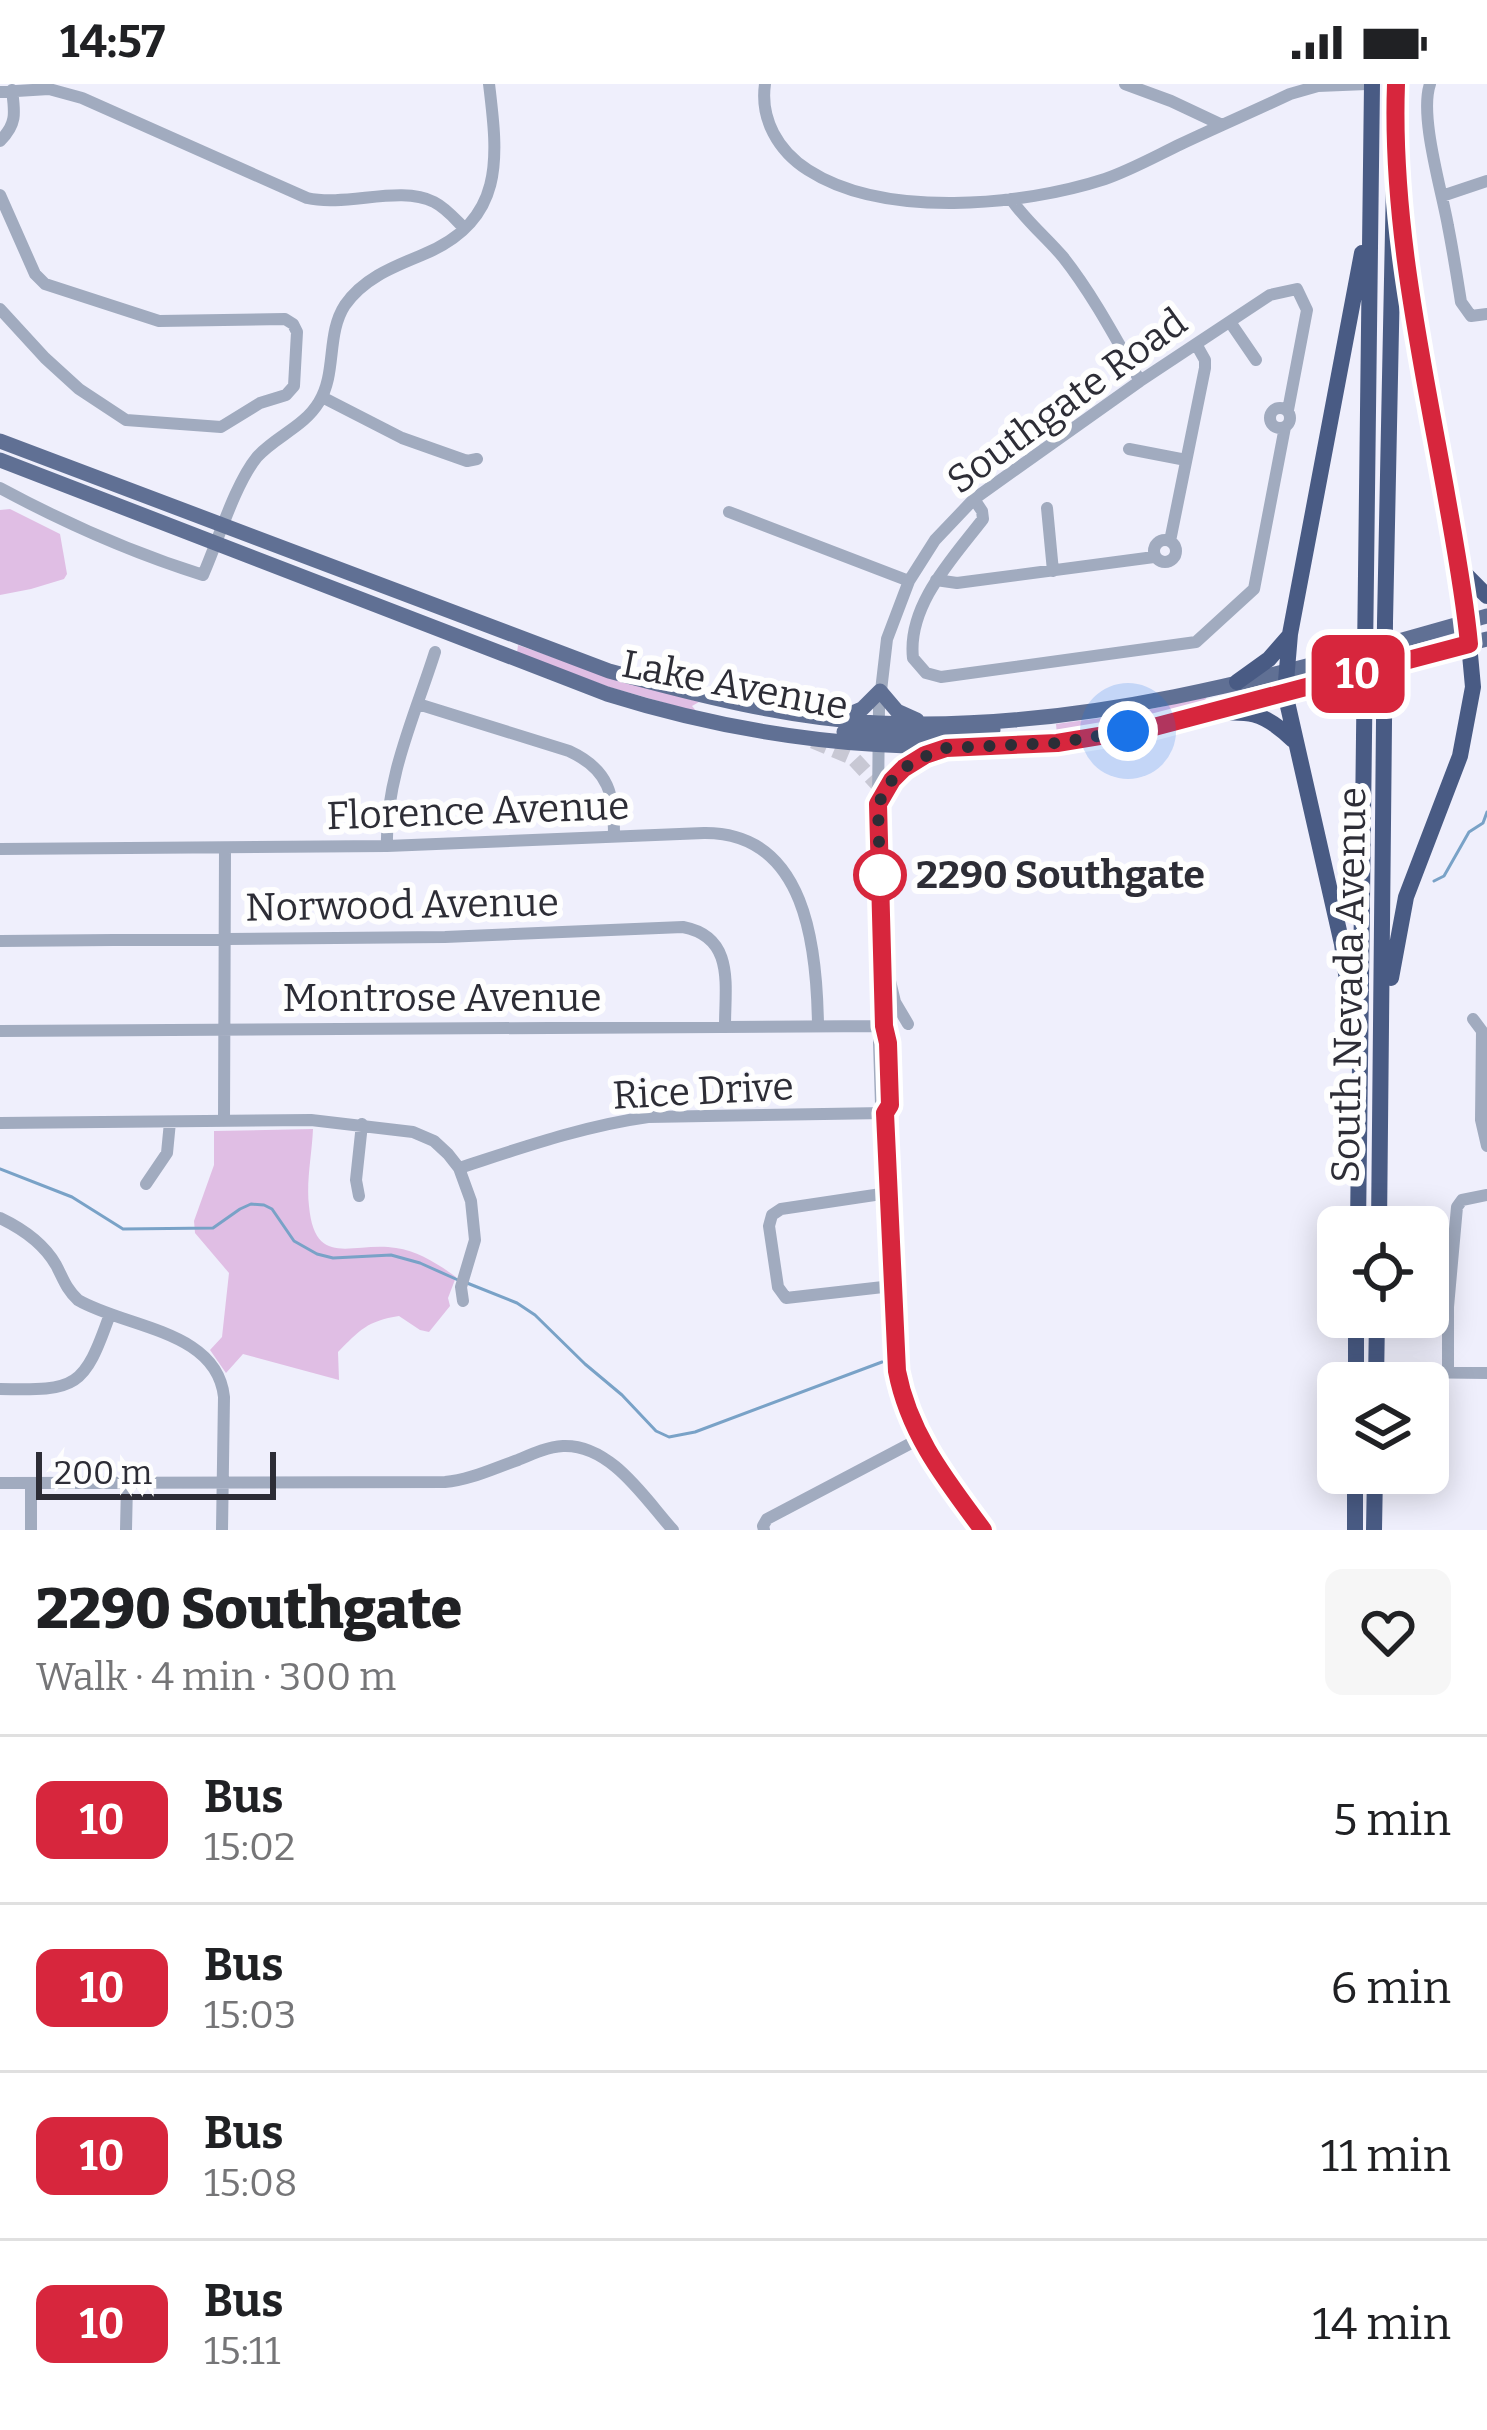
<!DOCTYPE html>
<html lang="en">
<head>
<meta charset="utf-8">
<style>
  body { margin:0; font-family:Bitter,serif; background:#f6f6f6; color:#202124; height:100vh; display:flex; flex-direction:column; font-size:45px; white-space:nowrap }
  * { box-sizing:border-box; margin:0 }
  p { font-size:39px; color:#757577 }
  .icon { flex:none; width:66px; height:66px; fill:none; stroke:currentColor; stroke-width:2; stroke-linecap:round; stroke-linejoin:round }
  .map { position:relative; height:1446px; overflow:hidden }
  .side { display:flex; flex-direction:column; background:#fff; flex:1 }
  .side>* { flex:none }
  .badge { padding:0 24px; border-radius:18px; font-size:42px; line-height:78px }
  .fabs { position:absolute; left:1317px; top:1122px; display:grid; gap:24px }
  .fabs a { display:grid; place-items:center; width:132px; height:132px; border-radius:18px; background:#fff; box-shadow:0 6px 30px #0003; font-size:60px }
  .scale { position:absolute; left:36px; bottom:30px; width:240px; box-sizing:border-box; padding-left:12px; border:6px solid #2d2d36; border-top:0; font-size:33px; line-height:42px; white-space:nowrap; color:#2d2d36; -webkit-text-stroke:9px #fefefe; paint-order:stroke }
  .you { position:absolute; width:60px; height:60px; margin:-30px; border:9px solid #fff; border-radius:50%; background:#1a73e8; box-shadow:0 0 0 18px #1a73e833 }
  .map>.badge { position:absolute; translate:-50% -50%; box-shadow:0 0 0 6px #fff }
  .round { display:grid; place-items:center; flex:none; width:126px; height:126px; border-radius:18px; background:#f6f6f6 }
  .head { display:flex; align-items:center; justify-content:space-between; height:204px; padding:0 36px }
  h1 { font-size:57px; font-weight:800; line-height:90px }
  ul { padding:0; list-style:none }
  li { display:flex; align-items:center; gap:36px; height:168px; padding:0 36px; border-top:3px solid #e0e0e0 }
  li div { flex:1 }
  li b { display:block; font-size:45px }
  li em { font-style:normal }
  li .badge { min-width:132px; font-weight:700; text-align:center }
  .status { display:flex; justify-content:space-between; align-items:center; height:84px; padding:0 60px; background:#fff; direction:ltr }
  .status svg { height:33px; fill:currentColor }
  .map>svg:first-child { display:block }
</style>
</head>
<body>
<div class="status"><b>14:57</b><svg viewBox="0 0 49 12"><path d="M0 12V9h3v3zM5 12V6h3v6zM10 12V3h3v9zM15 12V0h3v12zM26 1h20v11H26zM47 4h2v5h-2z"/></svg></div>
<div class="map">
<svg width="1487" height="1446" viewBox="0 0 1487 1446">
  <rect width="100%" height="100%" fill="#efeffc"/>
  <path fill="#e0bee4" d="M10,425L60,450L67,490L64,495L31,505L0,511V426Z
    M518,561L604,591L699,618L692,622L697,628L609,603L517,569Z
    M1207,613L1203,619L1209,622L1057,651L1056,640L1123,631Z
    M313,1045C312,1070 306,1098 309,1122C315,1186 353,1157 396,1164C418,1167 438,1180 456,1193L448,1214L450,1222L429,1248L420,1246L399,1232C367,1237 360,1246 338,1268L339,1296L243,1270L226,1289L210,1266L222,1253L229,1189L195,1149L194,1137L214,1081V1047Z"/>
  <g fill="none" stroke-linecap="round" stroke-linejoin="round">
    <path stroke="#79a2c7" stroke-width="3" d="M1434,797L1444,792L1469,748L1483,739L1487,728
      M0,1085L72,1113L123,1145L213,1144L240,1125L251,1120L264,1121L272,1125L294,1157L317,1170L333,1174L391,1171L420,1179L458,1196
      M467,1199L517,1219L535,1231L585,1280L622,1311L656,1347L669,1353L695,1348L882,1278"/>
    <path stroke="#c8c8d4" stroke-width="15" stroke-dasharray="15 8" stroke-linecap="butt" d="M813,657L853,674L878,701"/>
    <path stroke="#a1abbf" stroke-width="12" d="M765,0C760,35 778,67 808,86C884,135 1022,122 1105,95C1131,86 1156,72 1181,60C1217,43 1254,27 1290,10L1318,2L1367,0
      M1125,0L1171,17L1222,41
      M1430,0C1419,32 1442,107 1448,142C1453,167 1457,193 1461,218L1471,232L1487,230
      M0,8L49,5L82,14L307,114C347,123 400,101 434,118C446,124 455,135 464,144
      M0,57C17,40 15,29 12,6
      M0,111L35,190L45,200L159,237L285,235L293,240L297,248L294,302L286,311L260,319L221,343L126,336L79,305L45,274L0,225
      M1442,112L1487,97
      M1011,115C1026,137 1046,153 1063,173C1093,211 1116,255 1140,297
      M1230,238L1256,276
      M322,313L402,354L467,377L477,375
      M1270 334a10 10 0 1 1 20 0a10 10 0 1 1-20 0Z
      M1129,365L1186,376
      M0,404C65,439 133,469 203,491C218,457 235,400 257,373C276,352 304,343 319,318C337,289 326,250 345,221C364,194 393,183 422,171C506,137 498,74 489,0
      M974,415L982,427L983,435C954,473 907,521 913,574L926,589L941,593L1196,558L1254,505L1285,343
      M1047,424L1053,487
      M729,428L909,497
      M1154 467a11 11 0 1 1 22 0a11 11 0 1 1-22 0Z
      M1170,457L1205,284V276L1196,260
      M936,496L957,499L1154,473
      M418,620L569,667C610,686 614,711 614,752
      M387,762C385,695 415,631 435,568
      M0,765L387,762L704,749C807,748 817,865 818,942
      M0,857L445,853L683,843C735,853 725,901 725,942
      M890,897L895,918L908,940
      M1473,935L1482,947L1481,1036L1487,1062
      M0,947L884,942
      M885,1029L889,1021L885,948
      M224,1037L225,764
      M0,1039L311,1036L413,1048L434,1057L448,1070L459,1084L471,1117L475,1156L461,1203L463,1217
      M459,1084C521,1064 583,1042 648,1033L885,1029
      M146,1100L167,1069L170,1038
      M888,1109L781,1125L772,1131L769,1142L778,1203L786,1214L892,1202
      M359,1112L356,1096L362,1040
      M0,1134C21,1144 44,1160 56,1181C63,1194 66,1205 78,1216C126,1244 217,1246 224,1313L222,1446
      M1405,1288L1487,1289
      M1448,1288V1223L1457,1123L1462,1116L1487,1111
      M0,1305C77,1307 84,1304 110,1230
      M0,1399L445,1398C470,1396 494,1384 518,1376C532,1370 547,1363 563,1362C611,1360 645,1415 673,1446
      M31,1446V1399
      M126,1446L127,1400
      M764,1446L763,1442L767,1435L919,1355
      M983,1446L917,1351L901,1306L896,1271L885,1029L881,1020L879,959L885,927L878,720L879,624L887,555L909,497L935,456L974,415L1140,297L1270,211L1297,205L1307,226L1288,326"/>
    <path stroke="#607094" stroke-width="15" d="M0,357L609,587C697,611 787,634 878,639C1085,649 1290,588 1487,532
      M0,376L607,610C782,665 970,679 1150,643C1264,621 1374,582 1487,555
      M843,633L862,625L880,607L897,627L917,636
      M844,648L964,651L993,646
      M878,720C892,694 907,676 936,667"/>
    <path stroke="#495b84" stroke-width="16" d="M1462,487L1487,512
      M1237,598L1269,575L1290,551
      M1207,630C1248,626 1263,627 1293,656
      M1391,894L1406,813L1460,672L1473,603L1467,538L1414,232L1401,134
      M1351,927L1342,860L1285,609L1290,550L1362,169
      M1358,1143L1372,0
      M1379,1143L1385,538L1396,0
      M1356,1299V1233
      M1376,1299L1377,1233
      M1355,1446V1389
      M1374,1446L1375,1389"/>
  </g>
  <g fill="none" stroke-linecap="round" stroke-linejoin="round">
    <g stroke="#fff" stroke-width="27">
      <path id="line" d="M983,1446C946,1396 909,1350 897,1287L885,1029L890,1021L888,959L884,942L878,720L892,696L904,684L925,671L946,664L1057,659L1154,643L1469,560C1464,507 1454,456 1445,404C1421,271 1391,136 1396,0"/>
    </g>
    <use href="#line" stroke="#d7263d" stroke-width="18"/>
    <path stroke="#2d2d36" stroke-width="12" stroke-dasharray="0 21.6" d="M880,791V796L878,720L892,696L912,678L946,664L1057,659L1128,647"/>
  </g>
  <circle fill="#fff" stroke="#d7263d" stroke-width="6" cx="880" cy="791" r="24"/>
  <g text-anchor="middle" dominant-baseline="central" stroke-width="12" stroke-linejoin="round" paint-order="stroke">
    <g font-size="39" fill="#2d2d36" stroke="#fefefe">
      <text transform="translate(1067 317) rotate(-36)">Southgate Road</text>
      <text transform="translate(735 601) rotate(11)">Lake Avenue</text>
      <text transform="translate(478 727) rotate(-2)">Florence Avenue</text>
      <text transform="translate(402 821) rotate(-1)">Norwood Avenue</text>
      <text transform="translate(1349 901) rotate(-89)">South Nevada Avenue</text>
      <text x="442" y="914">Montrose Avenue</text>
      <text transform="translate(703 1007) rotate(-3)">Rice Drive</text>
    </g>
    <g font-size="39" font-weight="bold" fill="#2d2d36" stroke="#fefefe" text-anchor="start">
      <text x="916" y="791">2290 Southgate</text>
    </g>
  </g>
</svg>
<div class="fabs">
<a><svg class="icon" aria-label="locate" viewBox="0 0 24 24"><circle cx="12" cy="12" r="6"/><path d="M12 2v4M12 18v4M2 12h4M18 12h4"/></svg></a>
<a><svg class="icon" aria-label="layers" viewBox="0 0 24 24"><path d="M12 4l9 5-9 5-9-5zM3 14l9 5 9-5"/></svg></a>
</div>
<div class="scale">200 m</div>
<div class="you" style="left:1128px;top:647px"></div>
<b class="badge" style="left:1358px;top:590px;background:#d7263d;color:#fff">10</b>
</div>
<section class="side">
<div class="head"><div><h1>2290 Southgate</h1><p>Walk · 4 min · 300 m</p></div><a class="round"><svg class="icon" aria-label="heart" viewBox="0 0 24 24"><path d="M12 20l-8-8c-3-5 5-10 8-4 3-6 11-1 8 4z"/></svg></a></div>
<ul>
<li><span class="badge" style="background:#d7263d;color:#fff">10</span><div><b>Bus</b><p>15:02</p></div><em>5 min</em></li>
<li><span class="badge" style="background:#d7263d;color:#fff">10</span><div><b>Bus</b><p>15:03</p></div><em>6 min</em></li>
<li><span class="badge" style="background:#d7263d;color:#fff">10</span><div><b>Bus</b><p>15:08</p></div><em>11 min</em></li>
<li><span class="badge" style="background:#d7263d;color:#fff">10</span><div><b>Bus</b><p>15:11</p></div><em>14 min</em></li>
</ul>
</section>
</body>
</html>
